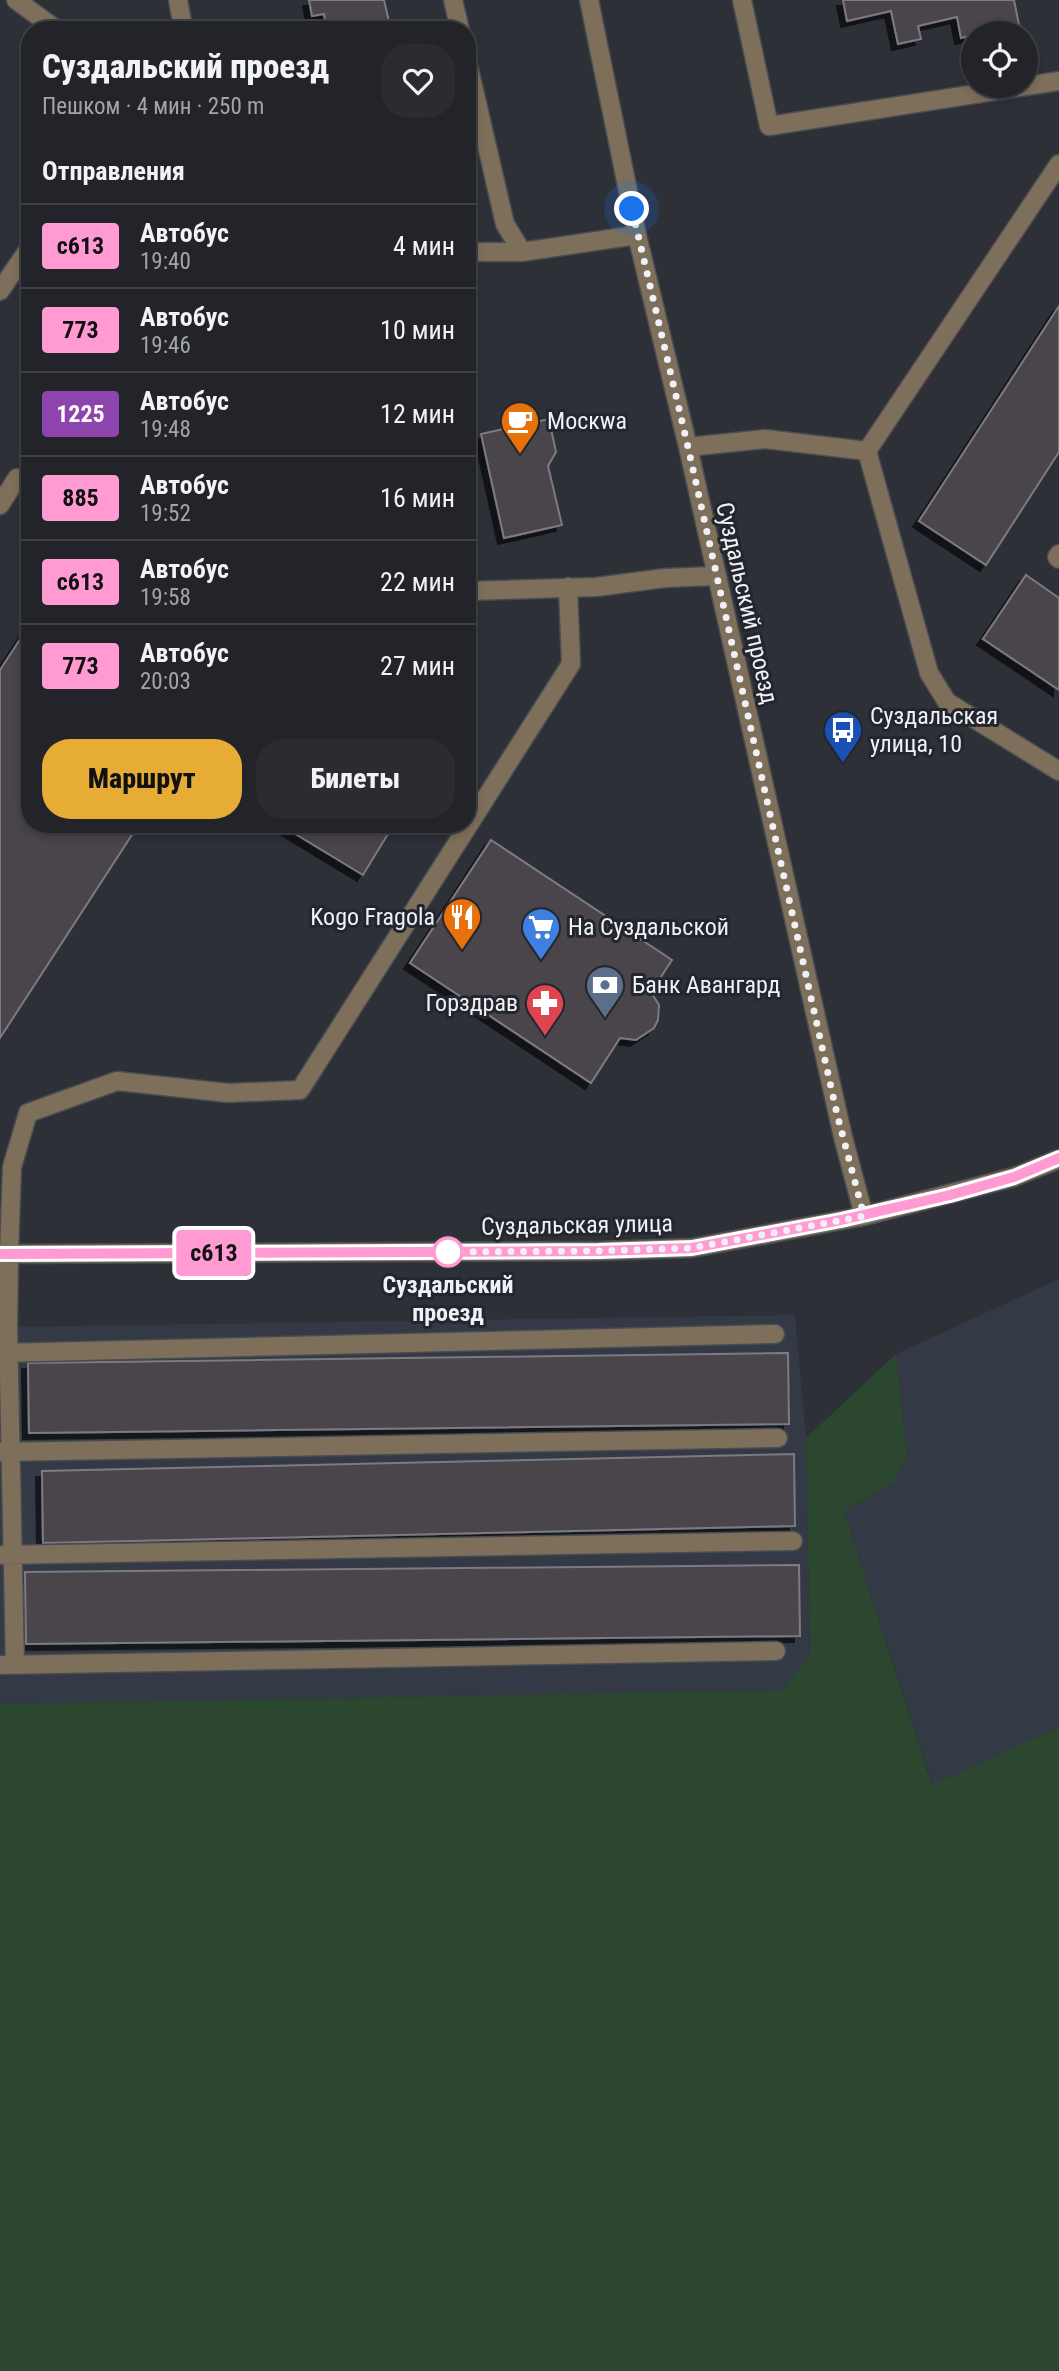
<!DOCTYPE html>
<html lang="ru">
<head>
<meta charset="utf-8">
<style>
  body { margin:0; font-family:"Roboto Condensed",sans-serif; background:#2a2c31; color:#f1f3f6; height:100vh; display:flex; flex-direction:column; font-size:26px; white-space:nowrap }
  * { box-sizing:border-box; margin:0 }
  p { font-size:23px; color:#a2a4a8 }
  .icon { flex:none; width:38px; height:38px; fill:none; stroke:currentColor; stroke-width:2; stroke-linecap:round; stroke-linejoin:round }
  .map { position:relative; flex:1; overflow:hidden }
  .side { position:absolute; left:21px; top:21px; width:455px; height:812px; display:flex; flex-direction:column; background:#222429; border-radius:28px; box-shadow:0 4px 10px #0003,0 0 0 2px #3f4146 }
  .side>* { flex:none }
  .badge { padding:0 14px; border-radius:5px; font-size:24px; line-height:46px }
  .buttons { position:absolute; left:961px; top:21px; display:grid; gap:14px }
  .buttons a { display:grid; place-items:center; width:77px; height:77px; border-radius:50%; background:#222429; box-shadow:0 4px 10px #0003,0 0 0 2px #3f4146; font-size:35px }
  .you { position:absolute; width:35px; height:35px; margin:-18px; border:5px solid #fff; border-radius:50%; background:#1a73e8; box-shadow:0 0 0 10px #1a73e833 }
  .map>.badge { position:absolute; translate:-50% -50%; box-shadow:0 0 0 4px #fff }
  h2 { padding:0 21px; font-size:26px; line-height:63px }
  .round { display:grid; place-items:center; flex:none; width:74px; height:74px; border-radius:28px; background:#2a2c31 }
  .overview { display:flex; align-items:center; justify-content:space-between; height:119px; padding:0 21px }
  h1 { font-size:33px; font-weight:800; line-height:52px }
  .primary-button { display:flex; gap:14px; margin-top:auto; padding:14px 21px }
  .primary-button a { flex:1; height:80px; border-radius:28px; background:#e7ac36; color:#111; font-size:28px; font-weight:800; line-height:80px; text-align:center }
  .primary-button a+a { background:#2a2c31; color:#f1f3f6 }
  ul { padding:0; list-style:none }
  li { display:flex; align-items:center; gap:21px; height:84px; padding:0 21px; border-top:2px solid #3f4146 }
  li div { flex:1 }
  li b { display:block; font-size:26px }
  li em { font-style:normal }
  li .badge { min-width:77px; font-weight:700; text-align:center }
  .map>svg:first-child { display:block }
</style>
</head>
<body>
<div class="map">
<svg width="1059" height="2371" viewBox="0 0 1059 2371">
  <defs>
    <filter id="shadow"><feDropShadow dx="-6" dy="6" stdDeviation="0" flood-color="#0009"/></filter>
  </defs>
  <rect width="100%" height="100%" fill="#2d3037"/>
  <path fill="#333945" d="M1059,1279V1727L933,1786L844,1511L894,1483L907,1457L896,1354Z
    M795,1315L806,1438L810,1656L782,1690L0,1704V1327Z"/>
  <path fill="#2b4730" d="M896,1354L907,1457L894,1483L844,1511L932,1785L1059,1727V2371H0V1704L782,1690L810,1656L806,1438Z"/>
  <path fill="#48444b" stroke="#7e7a82" stroke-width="2" filter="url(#shadow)" d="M309,0H384L391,30H327L324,14L312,16Z
    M843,0H1014L1019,25L973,33V35L961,38L957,17L918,26L921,39L898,44L891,11L847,21Z
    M1059,306V452L986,565L919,521Z
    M549,419L556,452L548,466L562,525L504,538L481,434Z
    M1026,575L1059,598V690L983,639Z
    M30,624V824H139L0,1038V670Z
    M279,824H394L363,875Z
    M491,840L672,960L651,992L659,1005L658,1020L654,1028L636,1040L620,1038L591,1083L410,963Z
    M788,1353L789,1424L29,1433L28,1363Z
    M794,1454L795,1526L43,1543L42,1471Z
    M799,1565L800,1636L26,1644L25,1572Z"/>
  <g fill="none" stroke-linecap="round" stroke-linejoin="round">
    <g stroke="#484b52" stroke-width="21">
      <path id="minor" d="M16,0L57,30
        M453,0L460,30
        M589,0L637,235L688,447L843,1137L864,1216
        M742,0L769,126L1059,81
        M177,30L182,22L178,0
        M467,60L505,224L522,252
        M1059,164L867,451L929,673L947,702L1059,771
        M467,252H522L637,235
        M0,291L30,247
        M688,447L765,439L867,451
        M0,505L17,478L30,484
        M1059,554L1057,557L1059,559
        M467,591L596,587L665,578L715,576
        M0,1254L599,1251L692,1248L864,1216L1014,1177L1059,1159
        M0,1353L775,1334
        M0,1452L778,1438
        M0,1555L793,1541
        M0,1665L776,1651
        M15,1665L8,1327L9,1254L12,1167L28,1113L117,1081L228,1093L300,1090L571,664L568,587"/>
    </g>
    <use href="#minor" stroke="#7e6f5a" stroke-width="18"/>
  </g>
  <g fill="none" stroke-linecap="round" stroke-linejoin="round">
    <g stroke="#fff" stroke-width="16">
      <path id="line" d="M0,1254L599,1251L692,1248L841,1220L950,1195L1014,1177L1059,1158"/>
    </g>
    <use href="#line" stroke="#ff9ad2" stroke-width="10"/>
    <path stroke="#eff1f6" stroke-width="7" stroke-dasharray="0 12.6" d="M448,1252L599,1251L692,1248L864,1216L837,1114L688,447L632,209"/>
  </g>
  <defs>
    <g id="cafe-pin" transform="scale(2.0125)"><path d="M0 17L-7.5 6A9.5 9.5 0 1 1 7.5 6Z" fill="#e8710a" stroke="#23262d"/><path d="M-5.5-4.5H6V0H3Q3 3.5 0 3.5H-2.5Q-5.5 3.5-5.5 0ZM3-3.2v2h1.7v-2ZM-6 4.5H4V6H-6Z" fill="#fff"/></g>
    <g id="bus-pin" transform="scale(2.0125)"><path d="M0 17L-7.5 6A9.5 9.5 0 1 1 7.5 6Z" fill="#1a4fb4" stroke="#23262d"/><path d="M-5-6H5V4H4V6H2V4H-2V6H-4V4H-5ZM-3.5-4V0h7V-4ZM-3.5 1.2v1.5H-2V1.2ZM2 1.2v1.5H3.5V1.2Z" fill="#fff"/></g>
    <g id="restaurant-pin" transform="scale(2.0125)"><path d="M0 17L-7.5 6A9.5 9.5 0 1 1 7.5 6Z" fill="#e8710a" stroke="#23262d"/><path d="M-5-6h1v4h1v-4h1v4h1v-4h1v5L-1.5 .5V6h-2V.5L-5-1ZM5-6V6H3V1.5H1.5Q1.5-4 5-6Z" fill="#fff"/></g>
    <g id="supermarket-pin" transform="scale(2.0125)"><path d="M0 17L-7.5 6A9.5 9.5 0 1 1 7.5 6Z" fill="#3f7fe0" stroke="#23262d"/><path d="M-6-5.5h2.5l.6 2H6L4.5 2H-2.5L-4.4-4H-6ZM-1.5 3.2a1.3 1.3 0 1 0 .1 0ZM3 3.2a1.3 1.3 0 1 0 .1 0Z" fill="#fff"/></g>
    <g id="bank-pin" transform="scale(2.0125)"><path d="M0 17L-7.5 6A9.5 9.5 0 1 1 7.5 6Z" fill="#5c6f8a" stroke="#23262d"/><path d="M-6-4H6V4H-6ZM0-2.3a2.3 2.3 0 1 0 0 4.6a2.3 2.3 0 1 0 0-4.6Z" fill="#fff"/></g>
    <g id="pharmacy-pin" transform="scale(2.0125)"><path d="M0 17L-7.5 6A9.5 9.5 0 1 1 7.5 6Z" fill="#e0444e" stroke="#23262d"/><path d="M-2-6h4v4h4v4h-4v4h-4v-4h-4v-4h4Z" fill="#fff"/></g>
  </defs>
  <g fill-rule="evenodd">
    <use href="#cafe-pin" x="520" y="421"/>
    <use href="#bus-pin" x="843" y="730"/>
    <use href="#restaurant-pin" x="462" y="917"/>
    <use href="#supermarket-pin" x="541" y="927"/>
    <use href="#bank-pin" x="605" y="985"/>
    <use href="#pharmacy-pin" x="545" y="1003"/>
  </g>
  <circle fill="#fff" stroke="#ff9ad2" stroke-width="3.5" cx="448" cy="1252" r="14"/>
  <g text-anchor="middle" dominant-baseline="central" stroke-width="6" stroke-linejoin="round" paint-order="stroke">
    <g font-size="24" fill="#eff1f6" stroke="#23262d" text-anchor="start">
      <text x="547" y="421">Москwa</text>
      <text x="870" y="716">Суздальская<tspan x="870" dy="28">улица, 10</tspan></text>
      <text x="435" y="917" text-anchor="end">Kogo Fragola</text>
      <text x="568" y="927">На Суздальской</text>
      <text x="632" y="985">Банк Авангард</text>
      <text x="518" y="1003" text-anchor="end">Горздрав</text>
    </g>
    <g font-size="24" fill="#eff1f6" stroke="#23262d">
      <text transform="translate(747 603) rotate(77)">Суздальский проезд</text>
      <text transform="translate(577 1225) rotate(-1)">Суздальская улица</text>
    </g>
    <g font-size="24" font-weight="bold" fill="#eff1f6" stroke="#23262d">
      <text x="448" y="1285">Суздальский<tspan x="448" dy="28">проезд</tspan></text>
    </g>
  </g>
</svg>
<div class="buttons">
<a><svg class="icon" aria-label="locate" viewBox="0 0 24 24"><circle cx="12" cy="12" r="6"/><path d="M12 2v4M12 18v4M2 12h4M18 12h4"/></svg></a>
</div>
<div class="you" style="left:632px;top:209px"></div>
<b class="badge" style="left:214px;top:1253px;background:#ff9ad2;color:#111">с613</b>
<section class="side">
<div class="overview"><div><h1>Суздальский проезд</h1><p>Пешком · 4 мин · 250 m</p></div><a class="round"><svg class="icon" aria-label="heart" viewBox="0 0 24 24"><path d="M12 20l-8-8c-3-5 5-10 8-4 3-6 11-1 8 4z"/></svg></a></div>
<h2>Отправления</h2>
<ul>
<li><span class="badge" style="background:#ff9ad2;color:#111">с613</span><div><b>Автобус</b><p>19:40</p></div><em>4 мин</em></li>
<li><span class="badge" style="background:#ff9ad2;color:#111">773</span><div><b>Автобус</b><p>19:46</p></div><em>10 мин</em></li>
<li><span class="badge" style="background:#8e44ad;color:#fff">1225</span><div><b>Автобус</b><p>19:48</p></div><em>12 мин</em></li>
<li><span class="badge" style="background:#ff9ad2;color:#111">885</span><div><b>Автобус</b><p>19:52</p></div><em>16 мин</em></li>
<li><span class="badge" style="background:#ff9ad2;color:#111">с613</span><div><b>Автобус</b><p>19:58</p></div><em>22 мин</em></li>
<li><span class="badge" style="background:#ff9ad2;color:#111">773</span><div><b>Автобус</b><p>20:03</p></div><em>27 мин</em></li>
</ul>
<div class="primary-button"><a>Маршрут</a><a>Билеты</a></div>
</section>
</div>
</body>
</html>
